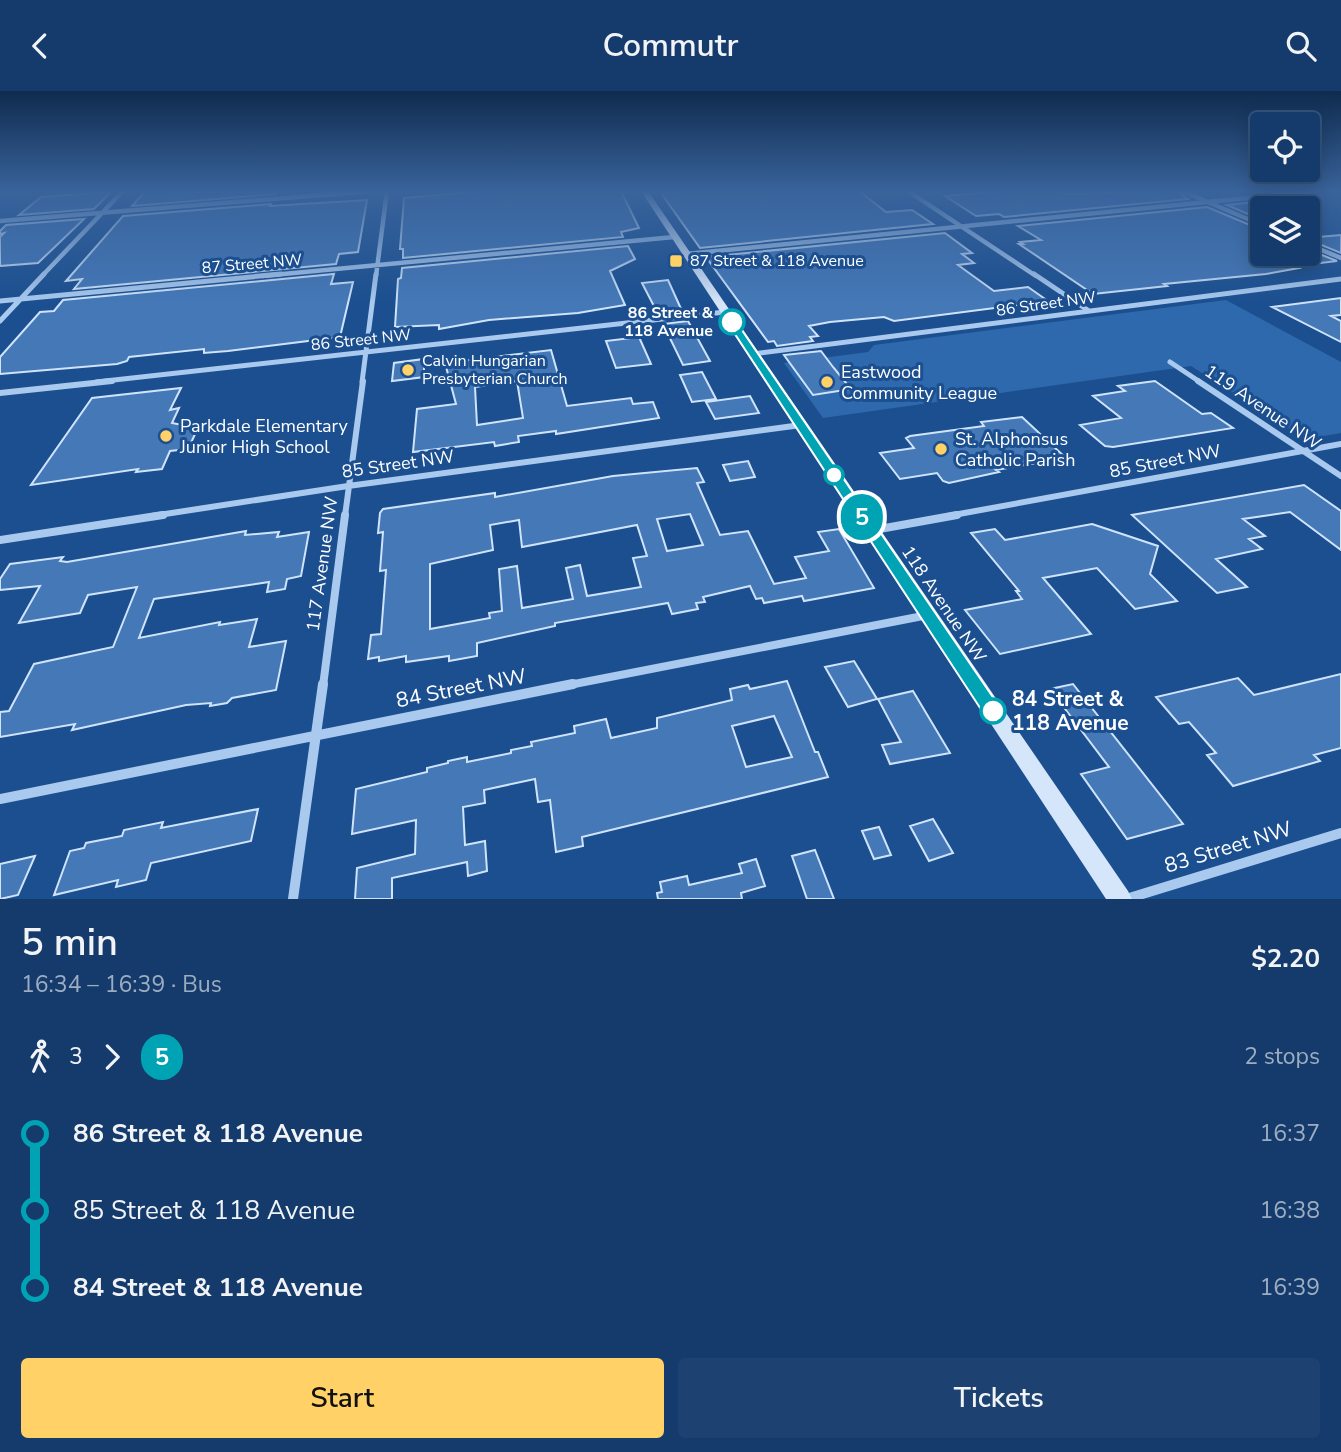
<!DOCTYPE html>
<html lang="en">
<head>
<meta charset="utf-8">
<style>
  body { margin:0; font-family:"Nunito Sans",sans-serif; background:#1d4271; color:#f1f3f6; height:100vh; display:flex; flex-direction:column; font-size:26px; white-space:nowrap }
  * { box-sizing:border-box; margin:0 }
  p { font-size:23px; color:#9dadc1 }
  .icon { flex:none; width:38px; height:38px; fill:none; stroke:currentColor; stroke-width:2; stroke-linecap:round; stroke-linejoin:round }
  .map { position:relative; height:808px; overflow:hidden }
  .side { display:flex; flex-direction:column; background:#143b6b; flex:1 }
  .side>* { flex:none }
  .badge { padding:0 14px; border-radius:23px; font-size:24px; line-height:46px }
  .fabs { position:absolute; left:1250px; top:21px; display:grid; gap:14px }
  .fabs a { display:grid; place-items:center; width:70px; height:70px; border-radius:7px; background:#143b6b; box-shadow:0 4px 18px #0003,0 0 0 2px #33557e; font-size:35px }
  .map>.badge { position:absolute; translate:-50% -50%; box-shadow:0 0 0 4px #fff }
  .legs { display:flex; align-items:center; gap:10px; height:77px; padding:0 21px; font-size:23px }
  .legs p { margin-inline-start:auto }
  .overview { display:flex; align-items:center; justify-content:space-between; height:119px; padding:0 21px }
  h1 { font-size:38px; font-weight:600; line-height:52px }
  .action { display:flex; gap:14px; margin-top:auto; padding:14px 21px }
  .action a { flex:1; height:80px; border-radius:7px; background:#ffd166; color:#111; font-size:28px; font-weight:600; line-height:80px; text-align:center }
  .action a+a { background:#1d4271; color:#f1f3f6 }
  ul { padding:0 21px; list-style:none }
  li { display:flex; align-items:center; gap:24px; height:77px; font-size:26px }
  li i { display:grid; place-items:center; width:10px; height:100%; margin:0 9px; background:currentColor }
  li i::after { content:''; width:18px; height:18px; margin:-9px; border:5px solid; border-radius:50%; background:#143b6b }
  li p { margin-inline-start:auto }
  li:first-child i { background:linear-gradient(#0000 50%,currentColor 0) }
  li:last-child i { background:linear-gradient(currentColor 50%,#0000 0) }
  header { display:flex; justify-content:space-between; align-items:center; height:91px; padding:0 21px; background:#143b6b; font-size:32px; font-weight:600 }
  .map>svg:first-child { display:block }
</style>
</head>
<body>
<header><svg class="icon" aria-label="back" viewBox="0 0 24 24"><path d="M15 5l-7 7 7 7"/></svg>Commutr<svg class="icon" aria-label="search" viewBox="0 0 24 24"><circle cx="10" cy="10" r="6"/><path d="M15 15l6 6"/></svg></header>
<div class="map">
<svg width="1341" height="808" viewBox="0 0 1341 808">
  <rect width="100%" height="100%" fill="#1b4f8f"/>
  <path fill="#2e69ad" d="M1226,209L1341,271V342L1306,348L1191,275L823,327L784,272L868,261L874,254Z"/>
  <path fill="#4478b7" stroke="#cfe3fa" stroke-width="2" fill-rule="evenodd" d="M145,100L198,101L277,100L276,103L132,115Z
    M483,100H621L639,137L621,141L623,146L403,167V158H400L404,107Z
    M684,100H859L886,121L912,119L933,133L700,157L661,102Z
    M1003,100H1062L1068,103L1177,100L1188,108L1004,126L999,123L976,125L945,105Z
    M111,101L94,118L19,124L41,106Z
    M1282,108V117L1262,111V129L1227,114Z
    M367,109L358,161L339,163L336,173L74,198L82,188L66,190L123,125L271,113L270,115Z
    M1207,116L1262,139V163H1307V158L1337,170L1295,175L1299,177L1266,183L1164,193L1167,195L1093,203L1019,153H1023L1020,151L1041,149L1018,135Z
    M84,128L38,172L0,175V146L4,142L0,143V140L6,134Z
    M945,142L972,162L962,163L974,172L958,174L994,200L1028,196L1048,210L894,230L884,226L830,231L809,235L818,245L810,246L813,250L777,255L774,250L768,251L706,166Z
    M1341,144V162L1307,148V147Z
    M628,155L635,168L610,180L625,214L578,222L489,229L439,238V234L395,236L398,188L401,187L402,177Z
    M334,183L331,193L353,191L340,246L228,260L204,262V258L129,266L127,270L117,273L0,283V266L40,221L54,220L63,209Z
    M668,189L682,220L658,223L642,192Z
    M1341,207V224L1331,225L1341,230V251L1272,216Z
    M688,230L710,270L683,274L663,233Z
    M639,246L651,273L616,277L606,250Z
    M551,259L567,315L631,307L633,313L653,311L659,327L556,343V340L518,345L519,351L495,355L494,351L413,361L417,318L456,313L445,272ZM517,290L523,327L477,334L475,296Z
    M821,260L833,276L851,298L813,304L784,264Z
    M424,268V286L392,290L394,272Z
    M702,281L716,308L692,311L680,284Z
    M1155,290L1202,323L1211,322L1233,337L1113,356L1105,355L1080,334L1121,327L1093,305L1125,300L1118,295Z
    M181,297L170,319L179,317L172,332L198,337L188,358L170,360L162,378L136,381L138,378L31,394L92,307Z
    M750,305L759,322L715,328L706,311Z
    M1022,326L1066,367L996,379L999,381L949,392L943,390L937,382L900,388L880,362L914,357L906,347L910,345L984,335L981,331Z
    M748,370L755,386L730,390L723,374Z
    M697,377L704,391L697,392L720,444L748,440L774,493L806,487L795,466L829,460L818,441L839,438L874,497L804,510L802,505L764,512L762,507L756,508L750,495L703,506L705,511L696,512L698,518L672,523L668,512L555,532V535L477,552V565L449,570V565L406,571V565L379,570V566L368,568L371,544L381,543L386,479L380,480L383,441L378,442L380,422L383,418L495,402V406L613,385ZM690,423L703,454L667,460L657,428ZM519,429L522,456L637,434L647,465L633,467L641,496L587,505L580,474L566,477L573,508L522,517L517,475L499,478L502,520L489,522L490,527L430,538V473L493,459L490,434Z
    M1304,394L1341,420V459L1290,421L1243,428L1265,445L1249,448L1262,458L1216,468L1247,496L1217,502L1132,424Z
    M1092,433L1158,455L1150,483L1177,510L1135,518L1097,477L1043,487L1091,543L1000,563L965,519L1022,508L1016,500H1019L971,442L995,438L1005,449Z
    M246,440L245,444L279,441L277,446L309,441L301,485L287,488L285,498L267,501L269,491L154,508L139,547L220,531L219,534L257,528L249,556L286,550L276,599L232,607L227,612L210,615L211,612L186,614L72,639L75,633L0,646V621L9,620L34,573L113,556L137,496L88,504L80,522L19,532L40,495L0,499V488L10,473L63,466L60,470L67,471Z
    M854,570L877,608L848,616L825,576Z
    M1341,583V657L1314,664L1320,670L1233,695L1207,664L1216,662L1189,631L1179,633L1156,606L1238,587L1254,604Z
    M787,590L815,661H818L828,686L582,746L583,755L556,761L550,709L538,711L535,688L484,699L485,712L463,716L465,754L485,750L487,780L468,785L467,771L392,787V808H355L357,777L415,763L416,729L352,743L356,698L427,681V677L448,672V670L467,666V671L511,662V659L532,655L531,651L575,642L574,635L606,628L611,647L657,637V627L732,609L730,598L748,594L750,598ZM774,625L792,666L746,676L732,635Z
    M1073,593L1183,733L1127,748L1081,683L1109,676L1050,598Z
    M913,600L950,662L890,673L882,654L901,651L878,608Z
    M258,718L251,750L151,772L146,789L116,796L118,789L54,804L70,760L84,757L86,752L122,745L124,739L163,731L161,737Z
    M933,728L953,762L929,770L910,735Z
    M879,736L891,764L874,768L862,740Z
    M815,759L834,808H807L792,765Z
    M35,765L18,804L0,808V773Z
    M756,768L765,795L741,802L742,808H658L657,802L662,801L660,791L687,785L689,794L742,782L739,773Z"/>
  <g fill="none" stroke-linecap="round" stroke-linejoin="round">
    <path stroke="#a9c9ee" stroke-width="4.5" d="M908,100L1036,185
      M1182,100L1262,134
      M0,130L372,100
      M1307,153L1341,167
      M686,163L1316,100
      M42,185L123,100
      M262,185L674,146
      M376,185L387,100"/>
    <path stroke="#a9c9ee" stroke-width="5" d="M1034,183L1089,220
      M0,210L281,183
      M0,230L44,183
      M753,263L1341,188
      M1170,271L1200,291
      M96,291L725,221
      M362,291L376,183"/>
    <path stroke="#a9c9ee" stroke-width="6" d="M1198,290L1341,385
      M0,302L112,290
      M152,425L348,395L801,334
      M345,425L363,290
      M948,425L1341,353"/>
    <path stroke="#a9c9ee" stroke-width="8" d="M874,439L957,424
      M0,449L163,424
      M323,595L345,424
      M564,595L928,524"/>
    <path stroke="#a9c9ee" stroke-width="10" d="M0,708L573,593
      M293,808L323,593
      M1126,808L1341,742"/>
    <path fill="#d6e6fa" fill-rule="evenodd" d="M641,100H648L1128,800L1132,808H1106Z"/>
  </g>
  <linearGradient id="sky" x2="0" y2="1"><stop stop-color="#0f2b4f"/><stop offset="0.47" stop-color="#39639b"/><stop offset="1" stop-color="#39639b" stop-opacity="0"/></linearGradient>
  <rect width="1341" height="213" fill="url(#sky)"/>
  <path fill="#00a3b4" stroke="#fff" stroke-width="2" d="M732,228L735,229L999,615L1002,620L999,626L993,628L986,626L727,231Z"/>
  <g fill="#ffd166" stroke="#1b4f8f" stroke-width="2.5">
    <rect x="669" y="163" width="14" height="14" rx="3.5"/>
    <circle cx="408" cy="279" r="7"/>
    <circle cx="827" cy="291" r="7"/>
    <circle cx="166" cy="345" r="7"/>
    <circle cx="941" cy="358" r="7"/>
  </g>
  <g fill="#fff" stroke="#00a3b4" stroke-width="3.5">
    <circle cx="732" cy="231" r="12"/>
    <circle cx="834" cy="384" r="9"/>
    <circle cx="993" cy="620" r="12"/>
  </g>
  <g text-anchor="middle" dominant-baseline="central" stroke-width="6" stroke-linejoin="round" paint-order="stroke">
    <g font-size="16" fill="#fff" stroke="#1b4f8f" text-anchor="start">
      <text x="690" y="170">87 Street &amp; 118 Avenue</text>
      <text x="422" y="270">Calvin Hungarian<tspan x="422" dy="18">Presbyterian Church</tspan></text>
    </g>
    <g font-size="16" fill="#fff" stroke="#1b4f8f">
      <text transform="translate(252 173) rotate(-5)">87 Street NW</text>
      <text transform="translate(1046 213) rotate(-8)">86 Street NW</text>
      <text transform="translate(361 249) rotate(-6)">86 Street NW</text>
    </g>
    <g font-size="16" font-weight="bold" fill="#fff" stroke="#1b4f8f" text-anchor="end">
      <text x="713" y="222">86 Street &amp;<tspan x="713" dy="18">118 Avenue</tspan></text>
    </g>
    <g font-size="18" fill="#fff" stroke="#1b4f8f" text-anchor="start">
      <text x="841" y="281">Eastwood<tspan x="841" dy="21">Community League</tspan></text>
      <text x="180" y="335">Parkdale Elementary<tspan x="180" dy="21">Junior High School</tspan></text>
      <text x="955" y="348">St. Alphonsus<tspan x="955" dy="21">Catholic Parish</tspan></text>
    </g>
    <g font-size="18" fill="#fff" stroke="#1b4f8f">
      <text transform="translate(1263 316) rotate(34)">119 Avenue NW</text>
      <text transform="translate(1165 370) rotate(-11)">85 Street NW</text>
      <text transform="translate(398 373) rotate(-8)">85 Street NW</text>
      <text transform="translate(322 473) rotate(-82)">117 Avenue NW</text>
      <text transform="translate(944 513) rotate(56)">118 Avenue NW</text>
    </g>
    <g font-size="21" fill="#fff" stroke="#1b4f8f">
      <text transform="translate(461 597) rotate(-11)">84 Street NW</text>
      <text transform="translate(1228 756) rotate(-17)">83 Street NW</text>
    </g>
    <g font-size="21" font-weight="bold" fill="#fff" stroke="#1b4f8f" text-anchor="start">
      <text x="1012" y="608">84 Street &amp;<tspan x="1012" dy="24">118 Avenue</tspan></text>
    </g>
  </g>
</svg>
<div class="fabs">
<a><svg class="icon" aria-label="locate" viewBox="0 0 24 24"><circle cx="12" cy="12" r="6"/><path d="M12 2v4M12 18v4M2 12h4M18 12h4"/></svg></a>
<a><svg class="icon" aria-label="layers" viewBox="0 0 24 24"><path d="M12 4l9 5-9 5-9-5zM3 14l9 5 9-5"/></svg></a>
</div>
<b class="badge" style="left:862px;top:426px;background:#00a3b4;color:#fff">5</b>
</div>
<section class="side">
<div class="overview"><div><h1>5 min</h1><p>16:34 – 16:39 · Bus</p></div><b>$2.20</b></div>
<div class="legs"><svg class="icon" aria-label="walk" viewBox="0 0 24 24"><circle cx="13" cy="4" r="2"/><path d="M13 8l-2 6 4 7M11 14l-3 7M7 12l3-4h3l4 4"/></svg>3<svg class="icon" aria-label="forward" viewBox="0 0 24 24"><path d="M9 5l7 7-7 7"/></svg><b class="badge" style="background:#00a3b4;color:#fff">5</b><p>2 stops</p></div>
<ul>
<li><i style="color:#00a3b4"></i><b>86 Street &amp; 118 Avenue</b><p>16:37</p></li>
<li><i style="color:#00a3b4"></i><span>85 Street &amp; 118 Avenue</span><p>16:38</p></li>
<li><i style="color:#00a3b4"></i><b>84 Street &amp; 118 Avenue</b><p>16:39</p></li>
</ul>
<div class="action"><a>Start</a><a>Tickets</a></div>
</section>
</body>
</html>
